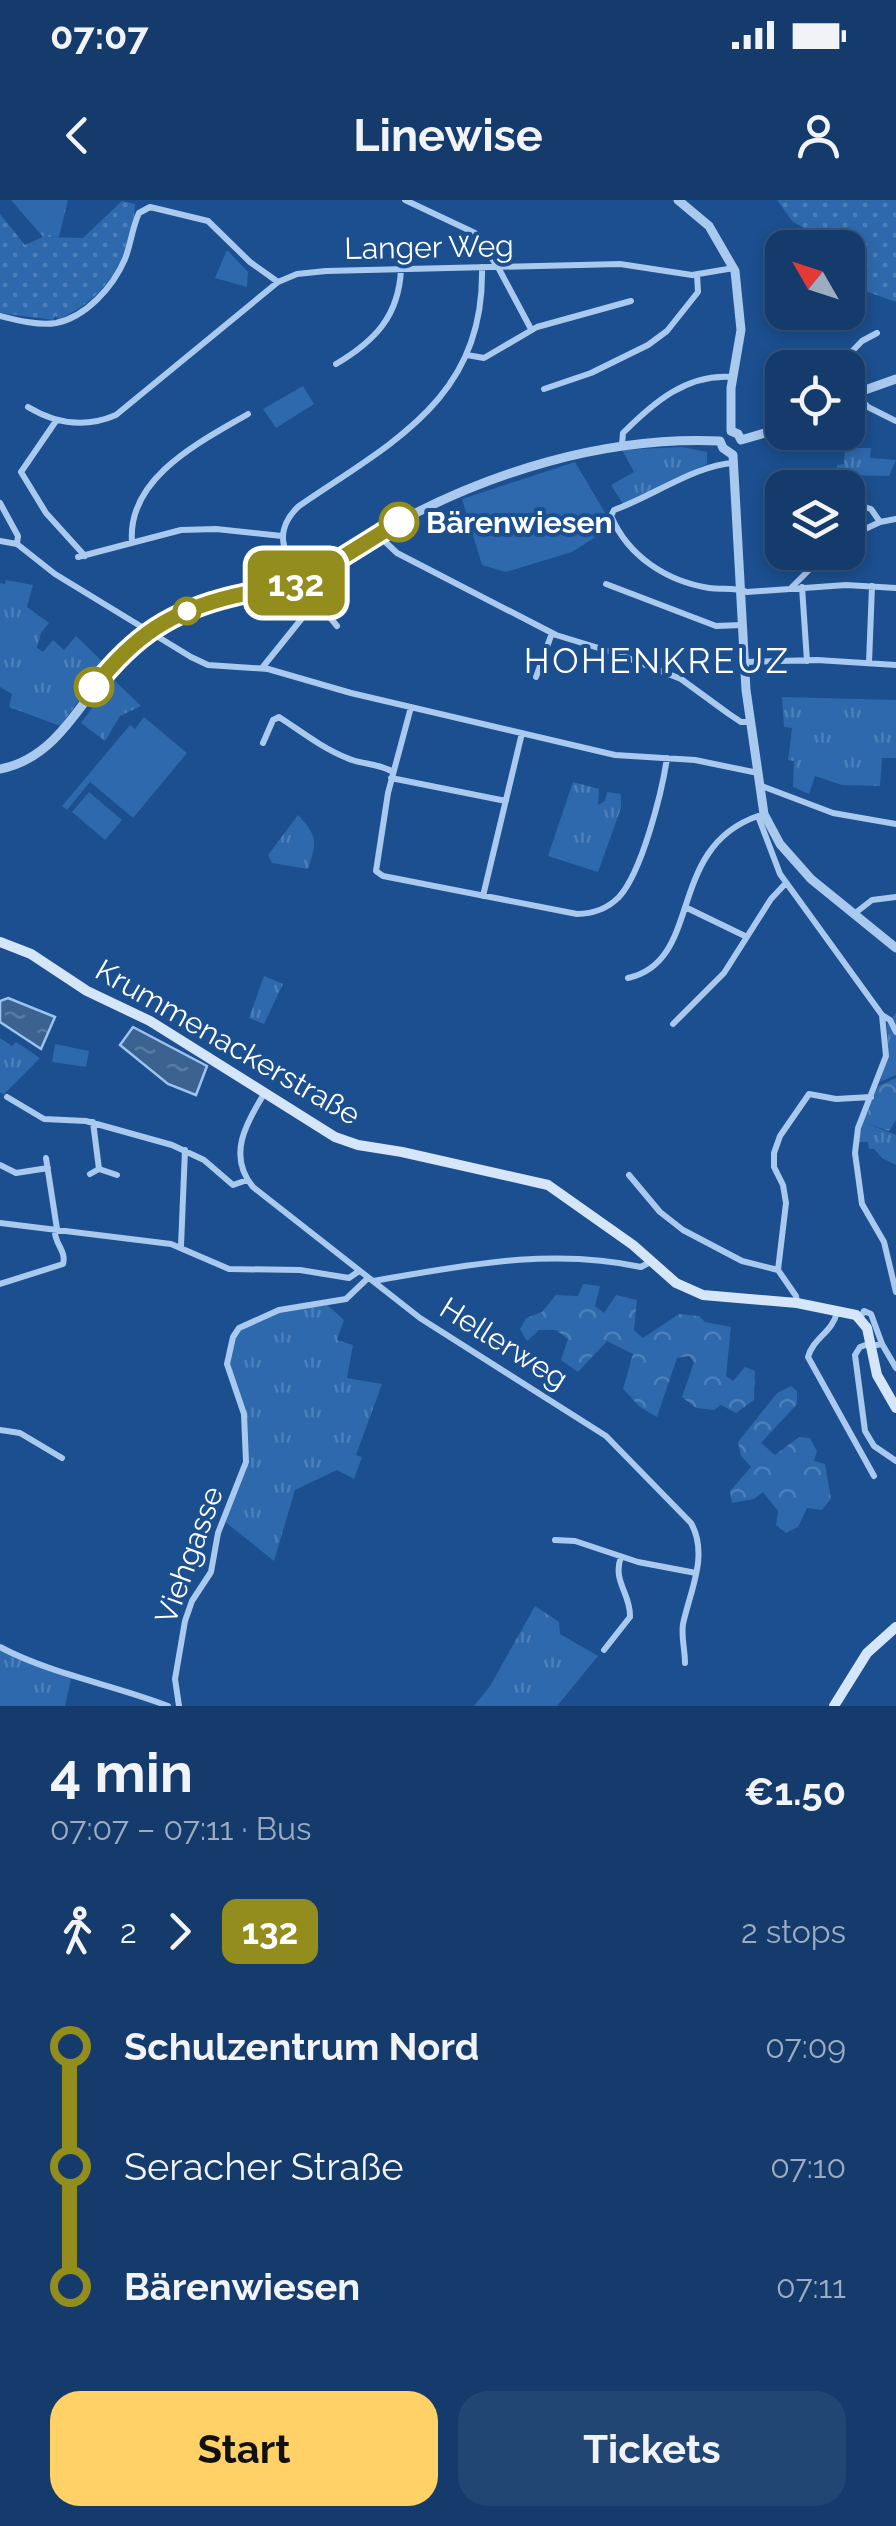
<!DOCTYPE html>
<html lang="en">
<head>
<meta charset="utf-8">
<style>
  body { margin:0; font-family:Raleway,sans-serif; background:#214673; color:#f1f3f6; height:100vh; display:flex; flex-direction:column; font-size:38px; white-space:nowrap }
  * { box-sizing:border-box; margin:0 }
  p { font-size:32px; color:#9dadc1 }
  .icon { flex:none; width:55px; height:55px; fill:none; stroke:currentColor; stroke-width:2; stroke-linecap:round; stroke-linejoin:round }
  .map { position:relative; height:1506px; overflow:hidden }
  .drawer { display:flex; flex-direction:column; background:#143b6b; flex:1 }
  .drawer>* { flex:none }
  .badge { padding:0 20px; border-radius:15px; font-size:35px; line-height:65px }
  .needle { width:65px; rotate:309deg }
  .controls { position:absolute; left:765px; top:30px; display:grid; gap:20px }
  .controls a { display:grid; place-items:center; width:100px; height:100px; border-radius:20px; background:#143b6b; box-shadow:0 5px 15px #0003,0 0 0 2px #33557e; font-size:50px }
  .map>.badge { position:absolute; translate:-50% -50%; box-shadow:0 0 0 5px #fff }
  .legs { display:flex; align-items:center; gap:15px; height:110px; padding:0 50px; font-size:32px }
  .legs p { margin-inline-start:auto }
  .summary { display:flex; align-items:center; justify-content:space-between; height:170px; padding:0 50px }
  h1 { font-size:55px; font-weight:700; line-height:75px }
  .cta { display:flex; gap:20px; margin-top:auto; padding:20px 50px }
  .cta a { flex:1; height:115px; border-radius:30px; background:#ffd166; color:#111; font-size:40px; font-weight:700; line-height:115px; text-align:center }
  .cta a+a { background:#214673; color:#f1f3f6 }
  ul { padding:0 50px; list-style:none }
  li { display:flex; align-items:center; gap:35px; height:120px; font-size:38px }
  li i { display:grid; place-items:center; width:15px; height:100%; margin:0 12px; background:currentColor }
  li i::after { content:''; width:25px; height:25px; margin:-12px; border:8px solid; border-radius:50%; background:#143b6b }
  li p { margin-inline-start:auto }
  li:first-child i { background:linear-gradient(#0000 50%,currentColor 0) }
  li:last-child i { background:linear-gradient(currentColor 50%,#0000 0) }
  .status { display:flex; justify-content:space-between; align-items:center; height:70px; padding:0 50px; background:#143b6b; direction:ltr }
  .status svg { height:28px; fill:currentColor }
  header { display:flex; justify-content:space-between; align-items:center; height:130px; padding:0 50px; background:#143b6b; font-size:45px; font-weight:700 }
  .map>svg:first-child { display:block }
</style>
</head>
<body>
<div class="status"><b>07:07</b><svg viewBox="0 0 49 12"><path d="M0 12V9h3v3zM5 12V6h3v6zM10 12V3h3v9zM15 12V0h3v12zM26 1h20v11H26zM47 4h2v5h-2z"/></svg></div>
<header><svg class="icon" aria-label="back" viewBox="0 0 24 24"><path d="M15 5l-7 7 7 7"/></svg>Linewise<svg class="icon" aria-label="person" viewBox="0 0 24 24"><circle cx="12" cy="8" r="4"/><path d="M4 21q1-7 8-7t8 7"/></svg></header>
<div class="map">
<svg width="896" height="1506" viewBox="0 0 896 1506">
  <defs>
    <pattern id="grass-tufts" width="24" height="20" patternUnits="userSpaceOnUse" patternTransform="scale(2.5)"><rect width="24" height="20" fill="#2e69ad"/><path d="M3 7l-1-3M5 7V3M7 7l1-3M15 17l-1-3M17 17v-4M19 17l1-3" fill="none" stroke="#4d80b9"/></pattern>
    <pattern id="forest-crowns" width="20" height="18" patternUnits="userSpaceOnUse" patternTransform="scale(2.5)"><rect width="20" height="18" fill="#2e69ad"/><path d="M2 6a3 3 0 1 1 6 0M12 15a3 3 0 1 1 6 0" fill="none" stroke="#4d80b9"/></pattern>
    <pattern id="garden-dots" width="8" height="8" patternUnits="userSpaceOnUse" patternTransform="scale(2.5)"><rect width="8" height="8" fill="#2e69ad"/><path d="M2 2h.1M6 6h.1" fill="none" stroke="#4d80b9" stroke-width="1.8" stroke-linecap="round"/></pattern>
    <pattern id="water-ripples" width="26" height="14" patternUnits="userSpaceOnUse" patternTransform="scale(2.5)"><rect width="26" height="14" fill="#3c6290"/><path d="M2 4q2-2 4 0t4 0M15 11q2-2 4 0t4 0" fill="none" stroke="#597aa1"/></pattern>
  </defs>
  <rect width="100%" height="100%" fill="#1b4f8f"/>
  <path fill="url(#grass-tufts)" d="M11,0H68L59,37H43Z
    M227,50L248,72L247,87L215,78Z
    M303,186L314,204L276,228L263,209Z
    M682,247L707,252V264L623,304L611,285L634,272L622,250Z
    M845,248H871L870,258L896,260L889,276L837,275V265L844,264Z
    M6,380L33,385L27,407L49,423L41,433L37,448L43,452L53,440L64,450L76,436L106,465L60,526L9,507L12,494L0,487V383L5,384Z
    M114,480L141,506L120,516L105,541L81,523L101,496L104,497Z
    M782,497L896,500V558H882L880,586L842,585L815,576L809,594L793,587L794,561L788,560L792,528L784,527Z
    M573,582L599,589L598,605L605,601L607,592L621,594V608L598,672L548,656Z
    M298,615C318,637 317,641 308,669L272,663L268,655Z
    M264,776L283,784L264,824L249,818Z
    M896,813V875L880,882L888,856L887,823Z
    M0,838L12,846L16,842L40,858L4,894L0,893Z
    M863,922L896,935V965L882,958L874,949H869L868,942H858Z
    M327,1105L344,1120L337,1140L353,1145L347,1178L382,1184L356,1255L362,1257L354,1279L337,1270L295,1290L274,1361L224,1321L248,1259L245,1211L229,1168L232,1142L241,1130L277,1113Z
    M535,1406L559,1422L560,1434L598,1456L557,1506H474L490,1486Z
    M0,1448L71,1479L65,1506H0Z"/>
  <path fill="url(#forest-crowns)" d="M896,878V920L889,931L863,922L878,886Z
    M583,1084L600,1086L595,1106L604,1113L616,1095L637,1100L634,1130L643,1138L679,1114L699,1116L705,1122L731,1127L726,1176L733,1181L745,1167L755,1171L754,1200L736,1213L721,1205L714,1210L696,1208L682,1197L694,1162L689,1156L677,1158L657,1217L640,1207L623,1189L633,1154L607,1141L578,1172L561,1160L568,1139L556,1130H539L527,1141L520,1129L526,1118L542,1112L556,1095L578,1096Z
    M791,1186L797,1191V1204L761,1243L775,1255L799,1237L810,1238L817,1251L814,1261L825,1264L831,1299L822,1310L807,1308L798,1327L786,1333L776,1325L778,1311L763,1292L754,1299L732,1303L730,1291L751,1267L741,1256L738,1242L777,1193Z"/>
  <path fill="url(#garden-dots)" d="M777,0H896V102L848,85V48L811,47L819,36L793,22Z
    M122,1L135,4C133,55 106,99 59,119L55,116L54,120L0,113V14L25,45L43,37L83,38Z"/>
  <path fill="#2e69ad" d="M575,262L613,326L572,352L506,372L482,365L462,299Z
    M144,517L187,553L133,618L90,582L67,610L62,606L130,525L135,529Z
    M89,592L122,620L105,640L72,612Z
    M55,844L89,851L86,867L52,862Z"/>
  <path fill="url(#water-ripples)" stroke="#9cc4f0" stroke-width="2.5" d="M8,798L55,817L41,849L0,822V801Z
    M133,827L207,866L196,895L168,884L120,845Z"/>
  <g fill="none" stroke-linecap="round" stroke-linejoin="round">
    <path stroke="#a9c9ee" stroke-width="6" d="M405,0L475,33L499,69L531,129
      M0,116C16,120 39,126 56,123C86,117 113,87 125,59C131,44 132,28 139,13L150,7L208,21L250,62L278,82L297,74L326,71L620,64L692,75L734,68
      M467,155L484,158L537,127L631,101
      M336,164C375,141 399,116 401,69
      M836,168L862,141L877,133
      M544,189L591,173L648,145L667,131L698,92L697,75
      M855,193L868,207L896,221
      M28,207C56,224 86,228 116,215L278,82
      M56,221L21,272L46,313L85,356
      M622,244L623,233C653,203 687,173 733,177
      M734,263C698,264 651,297 614,310L611,316C628,356 666,381 709,388C722,390 735,387 747,392L846,385L896,388
      M848,302L871,309L880,322
      M0,303L18,336L17,344L55,374L191,457L208,465L268,469L351,493L615,555L695,560L758,573
      M377,334L397,353L556,435L615,453L681,479L729,514L741,522H751
      M848,337L880,322L896,319
      M0,341L17,344
      M132,342C127,277 202,241 248,214
      M78,357L181,330L216,329L282,336
      M298,375C282,351 274,329 299,306C392,242 485,199 482,67
      M606,384L716,426L742,425
      M792,387L827,352
      M802,387L807,461
      M306,388L337,426
      M744,462L817,460L896,465
      M869,463L872,386
      M262,468L303,417L319,403
      M536,477L552,433
      M411,507L388,593L376,671L383,676L577,714C593,714 607,709 619,697C642,672 662,592 667,558
      M263,543L273,520L279,517C302,532 322,548 347,558C362,565 379,563 393,572
      M391,578L506,601
      M759,585L833,613L896,624
      M758,616L780,674L882,815L886,856L858,928L855,953L862,1004L884,1042L896,1092
      M483,696L522,533
      M685,707L747,737
      M854,714L872,700L896,697
      M628,778C704,761 665,648 758,616
      M882,815L890,820L896,832
      M673,824L724,773L771,699L786,683
      M264,894C246,923 227,956 253,987L420,1118L606,1236L691,1323C709,1355 690,1391 683,1424C681,1436 685,1450 685,1463
      M7,897L44,919L86,921L172,945L204,960L233,985L247,980
      M93,922L99,969L117,975
      M46,958L57,1029
      M0,965L16,973L48,968
      M90,974L99,969
      M629,975L660,1012L683,1030L742,1061L778,1070
      M0,1023L171,1044L229,1069L300,1070L349,1078L359,1071
      M181,1046L185,950
      M373,1081C462,1066 551,1047 641,1067L652,1061
      M0,1084L63,1064C67,1050 53,1043 55,1029
      M797,1103L796,1096L778,1070L786,1003L783,985L774,967V953L780,936L809,894L836,899L871,897
      M837,1112C833,1132 813,1138 808,1157L874,1276
      M860,1118L864,1111L871,1114L882,1144
      M871,1143L860,1147L855,1155L865,1231L874,1246L896,1261
      M871,1146L882,1144L896,1168
      M0,1230L20,1233L62,1258
      M555,1340L575,1341L638,1362L696,1373
      M0,1447C53,1475 112,1484 168,1506
      M604,1450L630,1417C631,1394 612,1381 621,1357
      M179,1506L175,1479L185,1421L192,1401L211,1372L218,1333L246,1262L244,1214L227,1164L233,1137L239,1128L279,1110L346,1099L368,1078"/>
    <path stroke="#a9c9ee" stroke-width="9" d="M678,0L709,26L735,71L741,130L731,188V231L738,234L741,240
      M848,196L896,179
      M741,240L782,228
      M720,241L723,248L733,255L746,490L764,614L780,644L811,679L896,748
      M0,569C69,556 91,473 143,434C189,400 243,398 296,384L299,388H306L309,378C336,363 360,344 387,328C489,272 604,236 720,241"/>
    <path stroke="#d6e6fa" stroke-width="10" d="M0,742L31,754L87,791L150,821L335,937L358,945L402,952L548,985L633,1045L676,1083L703,1095L797,1103L856,1115L867,1128L877,1175L896,1208
      M834,1506L867,1453L896,1427"/>
  </g>
  <g fill="none" stroke-linecap="round" stroke-linejoin="round">
    <g stroke="#fff" stroke-width="22">
      <path id="line-1" d="M94,487C134,436 171,411 234,396C255,391 276,389 296,384L298,376L304,374L309,378L399,322"/>
    </g>
    <use href="#line-1" stroke="#928d1d" stroke-width="15"/>
  </g>
  <g fill="#fff" stroke="#928d1d" stroke-width="5">
    <circle cx="399" cy="322" r="18"/>
    <circle cx="187" cy="411" r="12"/>
    <circle cx="94" cy="487" r="18"/>
  </g>
  <g text-anchor="middle" dominant-baseline="central" stroke-width="8" stroke-linejoin="round" paint-order="stroke">
    <g font-size="30" fill="#fff" stroke="#1b4f8f">
      <text transform="translate(429 47) rotate(-1)">Langer Weg</text>
      <text transform="translate(228 842) rotate(30)">Krummenackerstraße</text>
      <text transform="translate(504 1143) rotate(32)">Hellerweg</text>
      <text transform="translate(189 1355) rotate(-70)">Viehgasse</text>
    </g>
    <g font-size="30" font-weight="bold" fill="#fff" stroke="#1b4f8f" text-anchor="start">
      <text x="426" y="322">Bärenwiesen</text>
    </g>
    <g font-size="35" letter-spacing="2.5" fill="#fff" stroke="#1b4f8f">
      <text x="657" y="460">HOHENKREUZ</text>
    </g>
  </g>
</svg>
<div class="controls">
<a><svg class="needle" viewBox="-14 -14 28 28"><path d="M0-13l5 13h-10z" fill="#e53935"/><path d="M0 13l5-13h-10z" fill="#9dadc1"/></svg></a>
<a><svg class="icon" aria-label="locate" viewBox="0 0 24 24"><circle cx="12" cy="12" r="6"/><path d="M12 2v4M12 18v4M2 12h4M18 12h4"/></svg></a>
<a><svg class="icon" aria-label="layers" viewBox="0 0 24 24"><path d="M12 4l9 5-9 5-9-5zM3 14l9 5 9-5"/></svg></a>
</div>
<b class="badge" style="left:296px;top:383px;background:#928d1d;color:#fff">132</b>
</div>
<section class="drawer">
<div class="summary"><div><h1>4 min</h1><p>07:07 – 07:11 · Bus</p></div><b>€1.50</b></div>
<div class="legs"><svg class="icon" aria-label="walk" viewBox="0 0 24 24"><circle cx="13" cy="4" r="2"/><path d="M13 8l-2 6 4 7M11 14l-3 7M7 12l3-4h3l4 4"/></svg>2<svg class="icon" aria-label="forward" viewBox="0 0 24 24"><path d="M9 5l7 7-7 7"/></svg><b class="badge" style="background:#928d1d;color:#fff">132</b><p>2 stops</p></div>
<ul>
<li><i style="color:#928d1d"></i><b>Schulzentrum Nord</b><p>07:09</p></li>
<li><i style="color:#928d1d"></i><span>Seracher Straße</span><p>07:10</p></li>
<li><i style="color:#928d1d"></i><b>Bärenwiesen</b><p>07:11</p></li>
</ul>
<div class="cta"><a>Start</a><a>Tickets</a></div>
</section>
</body>
</html>
